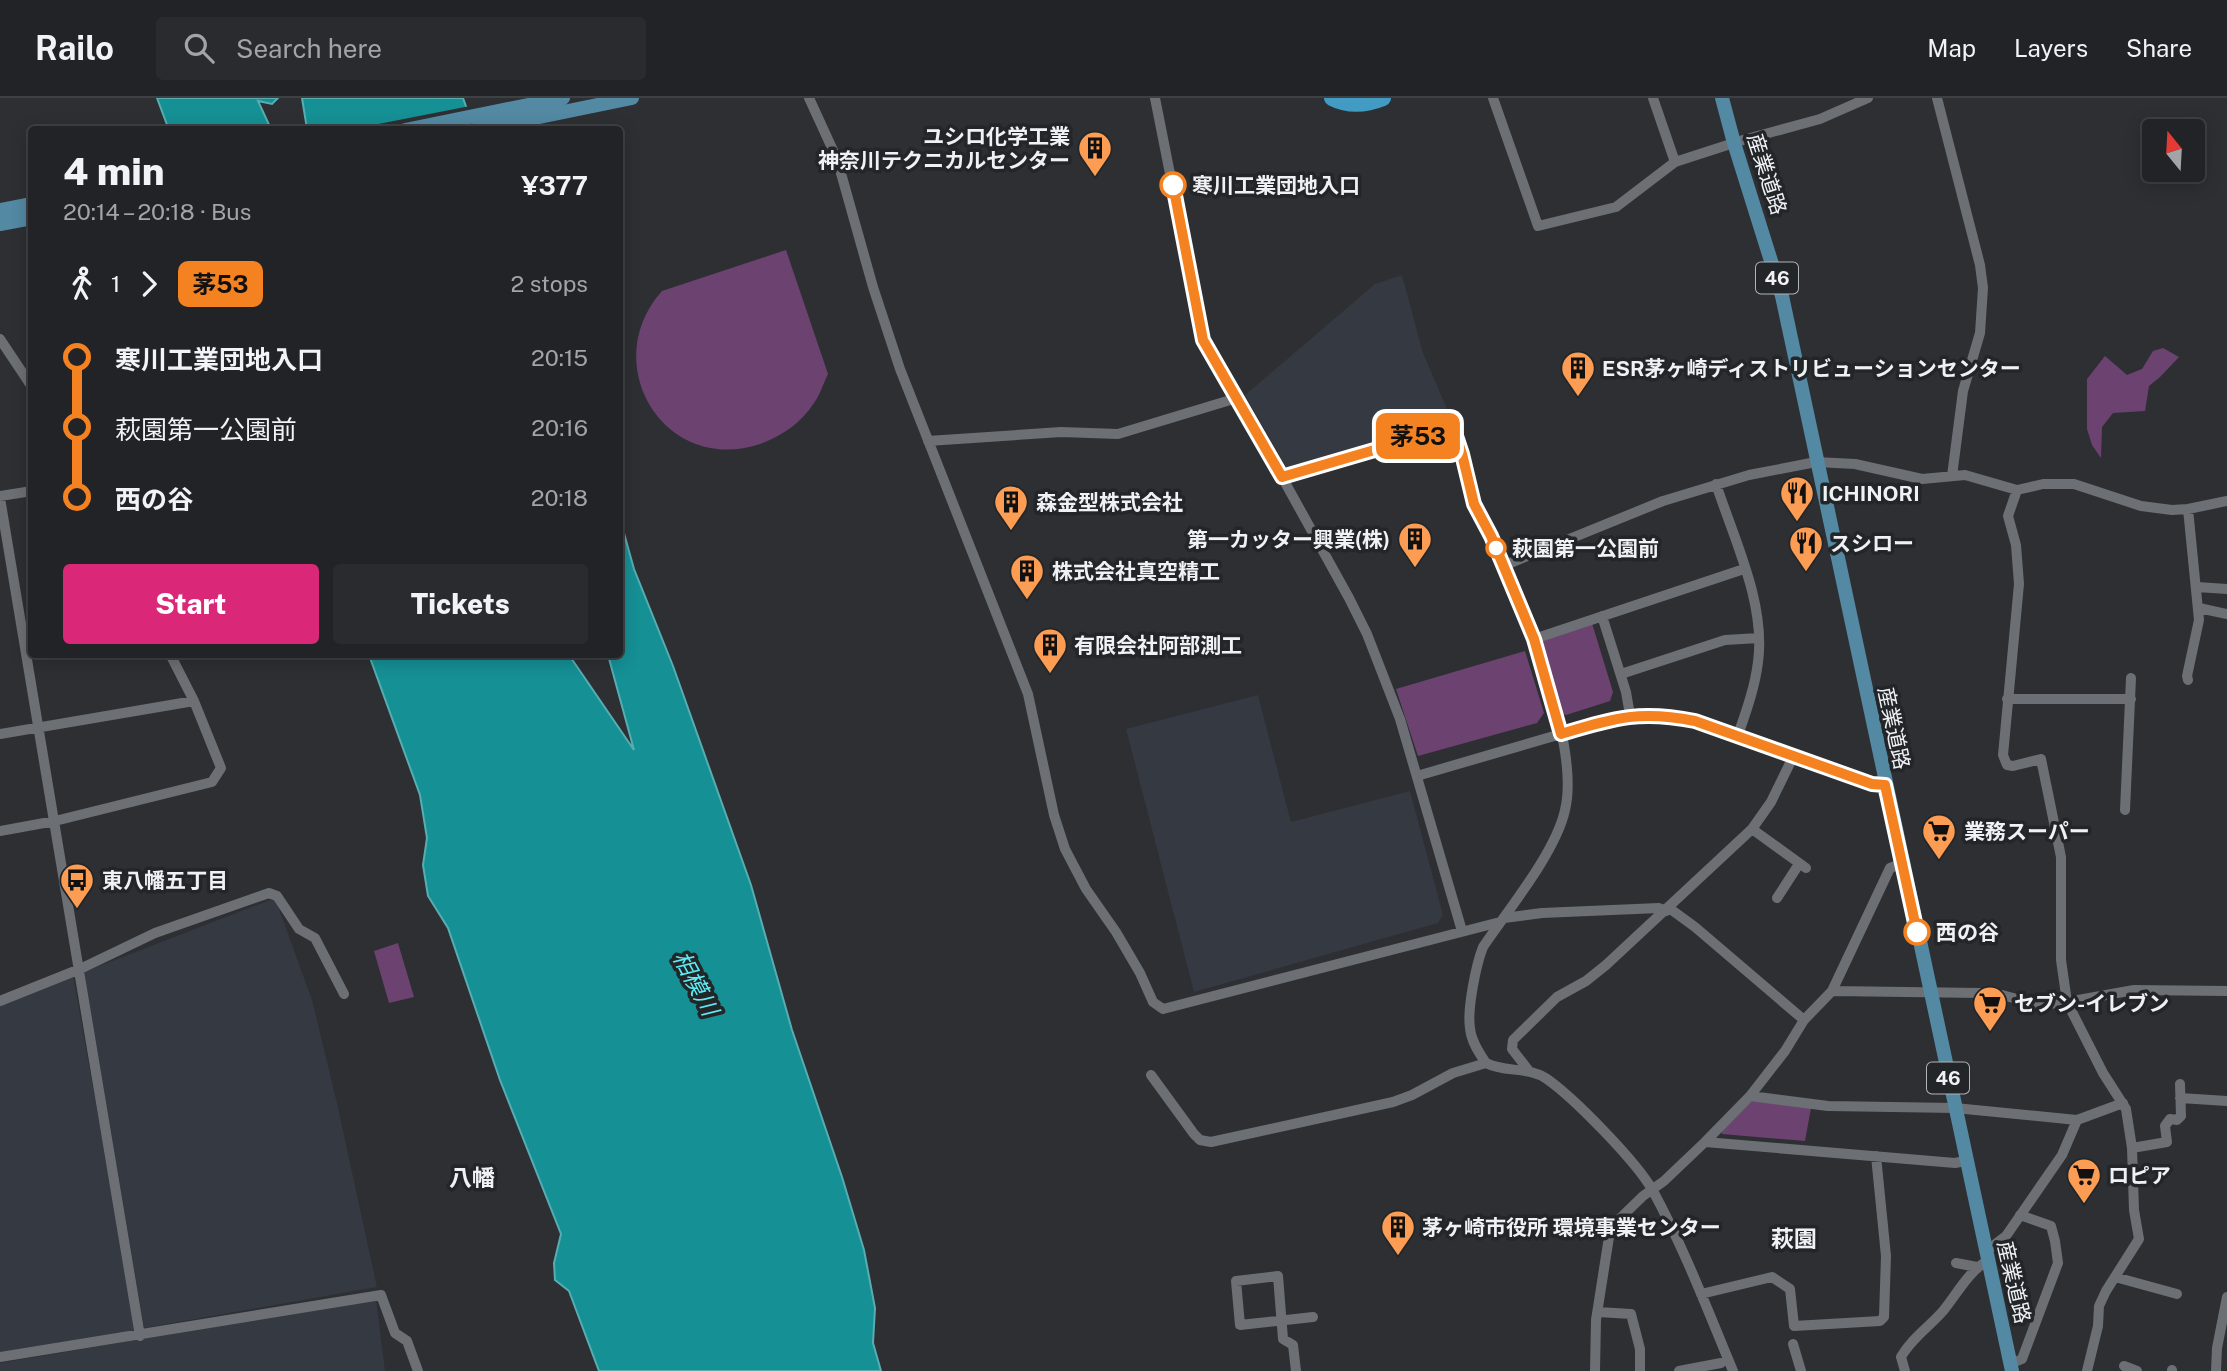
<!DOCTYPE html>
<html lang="en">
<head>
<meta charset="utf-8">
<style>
  body { margin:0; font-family:"Public Sans","Noto Sans JP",sans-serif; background:#2a2b2e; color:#f1f3f6; height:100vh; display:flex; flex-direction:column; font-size:26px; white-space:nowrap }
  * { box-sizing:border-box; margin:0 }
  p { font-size:23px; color:#a2a4a7 }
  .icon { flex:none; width:38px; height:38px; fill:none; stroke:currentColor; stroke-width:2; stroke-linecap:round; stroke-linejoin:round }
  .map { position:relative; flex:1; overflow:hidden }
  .drawer { position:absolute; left:28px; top:28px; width:595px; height:532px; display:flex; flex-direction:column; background:#222326; border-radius:7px; box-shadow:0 4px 18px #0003,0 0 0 2px #3f4043 }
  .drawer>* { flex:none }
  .badge { padding:0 14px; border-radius:10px; font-size:24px; line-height:46px }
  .needle { width:46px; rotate:342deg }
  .buttons { position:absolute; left:2142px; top:21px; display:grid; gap:14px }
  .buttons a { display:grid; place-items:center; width:63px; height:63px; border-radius:7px; background:#222326; box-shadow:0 4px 18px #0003,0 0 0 2px #3f4043; font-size:35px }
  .map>.badge { position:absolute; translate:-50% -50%; box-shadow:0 0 0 4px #fff }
  .legs { display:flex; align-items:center; gap:10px; height:77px; padding:0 35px; font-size:23px }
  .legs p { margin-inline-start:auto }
  .overview { display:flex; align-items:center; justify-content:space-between; height:119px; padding:0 35px }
  h1 { font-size:38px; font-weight:800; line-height:52px }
  .primary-button { display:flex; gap:14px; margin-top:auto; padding:14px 35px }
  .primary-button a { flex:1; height:80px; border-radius:7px; background:#db2777; color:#fff; font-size:28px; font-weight:800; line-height:80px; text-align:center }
  .primary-button a+a { background:#2a2b2e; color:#f1f3f6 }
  ul { padding:0 35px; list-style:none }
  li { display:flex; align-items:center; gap:24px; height:70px; font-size:26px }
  li i { display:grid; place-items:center; width:10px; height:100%; margin:0 9px; background:currentColor }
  li i::after { content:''; width:18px; height:18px; margin:-9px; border:5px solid; border-radius:50%; background:#222326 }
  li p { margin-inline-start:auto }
  li:first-child i { background:linear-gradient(#0000 50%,currentColor 0) }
  li:last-child i { background:linear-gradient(currentColor 50%,#0000 0) }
  header { display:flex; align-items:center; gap:42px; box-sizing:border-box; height:98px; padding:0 35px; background:#222326; border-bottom:2px solid #3f4043 }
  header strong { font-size:33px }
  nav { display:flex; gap:38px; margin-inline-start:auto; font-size:24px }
  .search { width:490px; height:63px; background:#2a2b2e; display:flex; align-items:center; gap:18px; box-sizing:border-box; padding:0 24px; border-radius:7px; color:#a2a4a7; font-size:26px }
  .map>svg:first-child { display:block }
</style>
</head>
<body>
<header>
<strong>Railo</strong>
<div class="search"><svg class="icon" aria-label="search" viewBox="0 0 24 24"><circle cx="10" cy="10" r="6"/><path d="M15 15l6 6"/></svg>Search here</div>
<nav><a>Map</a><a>Layers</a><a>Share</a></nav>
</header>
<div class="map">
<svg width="2227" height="1273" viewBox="0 0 2227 1273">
  <rect width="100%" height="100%" fill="#2d2f33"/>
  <path fill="#343942" d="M1402,177L1423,255L1451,320L1290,370L1286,369L1245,297L1375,186Z
    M1258,597L1291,724L1410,693L1443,817L1438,825L1194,894L1126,631Z
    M275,800L312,902L337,1005L377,1189L144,1230L84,874Z
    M73,877L136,1232L0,1255V906Z
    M376,1201L385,1273H0V1265Z"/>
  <path fill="#6c4370" d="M786,152L828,276C823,286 820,297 814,305C801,325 782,338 760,346C664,378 597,265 662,193Z
    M2163,250L2179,259L2160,279L2149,288L2145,313L2113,315L2102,329L2101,360L2092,347L2087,331V281L2105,258L2127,277L2142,271L2153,253Z
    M1591,522L1613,594L1610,603L1566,617L1560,615L1538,541Z
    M1525,553L1544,615L1537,625L1418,658L1396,591Z
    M398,845L414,899L389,905L374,853Z
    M1756,1002L1811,1010L1805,1043L1722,1036L1721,1033L1748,1005Z"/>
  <path fill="#159095" stroke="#57adb2" stroke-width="2" d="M157,0H278L272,6L258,3L271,31L169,32Z
    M302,0H463L474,31H307Z
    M620,421L634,471L673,568L751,787L792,932L842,1079L864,1152L875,1210L873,1245L881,1273H599L569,1193L555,1182L554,1165L561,1136L500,982L448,830L428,798L423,767L427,740L420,697L369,557H569L634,652L608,557L620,556Z"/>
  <path fill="#2d2f33" d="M470,8L478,32L353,31Z"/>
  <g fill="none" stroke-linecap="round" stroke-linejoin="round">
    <path stroke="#6c6f73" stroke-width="10" d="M809,0L837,61L873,189L900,271L1028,596L1054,717L1065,751L1086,791L1116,834L1140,875L1153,904L1163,911L1500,824
      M1155,0L1203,242L1282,379L1349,500L1367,536L1400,621L1462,833
      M1493,0L1538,128L1616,109L1675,64L1743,42L1820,21L1868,0
      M1653,0L1675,64
      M1937,0L1980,167L1983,190L1980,235L1963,293L1952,378
      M0,241L32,289
      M928,343L1061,334L1118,336L1237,300
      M1282,379L1446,329H1453L1455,333C1462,357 1466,382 1474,405C1478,417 1485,427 1491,438C1521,500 1581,647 1565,712C1556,754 1508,812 1483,849C1476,867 1467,911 1470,930C1471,943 1479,955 1486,965C1505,975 1528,968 1547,981C1574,1000 1637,1064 1653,1093C1684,1150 1708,1213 1733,1273
      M1716,386C1734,441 1766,506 1758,564C1755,589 1746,614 1738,637
      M0,398L32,393
      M0,400L140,1238
      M2188,411L2199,522L2187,578L2188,582
      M1503,468L1663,403L1749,377L1816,364L1855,366L1922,381L1965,377L2017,392L2043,386H2074L2141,408L2172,412L2188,411L2227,403
      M2197,489L2227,491
      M2199,510L2227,516
      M1602,518L1626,594L1630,617
      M1534,541L1744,471
      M1621,576L1725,542L1759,540
      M2007,601H2131
      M0,636L194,603
      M1417,678L1609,622L1650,616L1695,623L1872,686L1885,687
      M2125,712L2131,580
      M1752,731L1806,770
      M0,733L55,723L212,684L221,670L194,603L170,556
      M1777,800L1799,766
      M1669,810L1695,829L1804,922
      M1504,820L1542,815L1659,810L1666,813
      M1832,893L1890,770L1903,765
      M0,903L80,871L155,835L269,795L277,798L299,831L315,840L344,896
      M1529,973L1512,951L1513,942L1557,899L1586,883L1606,867L1752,731L1771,704L1793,659
      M1151,977L1194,1036L1200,1042L1211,1044L1393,1004L1412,997L1453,975L1486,965
      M1750,998L1828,1008L1955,1010L2077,1022
      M2180,1000L2227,1003
      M1705,1044L1955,1065L1965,1063
      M2132,1050L2167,1044L2165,1028L2170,1021L2177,1022L2181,1018L2180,986
      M1985,1154L2006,1138L2062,1057L2077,1022L2123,1005
      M1956,1165L1977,1169
      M2115,1179L2177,1196
      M1701,1196L1772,1179L1790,1191L1794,1228L1880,1223L1884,1219L1886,1158L1876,1058
      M1598,1214L1631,1216L1640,1251V1273
      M1793,1246L1801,1273
      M0,1259L381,1197L395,1235L407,1243L418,1273
      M2010,1266L2022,1261L2058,1165L2055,1143L2051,1128L2020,1117
      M2124,1268L2137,1273
      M1296,1273L1293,1247L1283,1241L1278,1178L1236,1183L1240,1227L1313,1219
      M1595,1273L1596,1222L1609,1139L1608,1132L1643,1098L1664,1083L1705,1044L1750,998L1785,953L1804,922L1832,893L1980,895L2002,897L2039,907L2067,904L2061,862V759L2041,661L2013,668L2007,667L2003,657L2019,486L2016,447L2008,418L2017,392
      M1679,1273L1721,1265
      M1905,1273L1901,1259C1911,1241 1929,1229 1943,1213C1957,1196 1968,1174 1987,1163
      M2087,1273L2098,1228L2099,1208L2106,1193L2139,1141L2134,1112L2132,1050L2126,1011L2103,975L2067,904L2134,892L2227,893
      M2172,1273V1272
      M2216,1273L2217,1250L2227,1199"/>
    <path stroke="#5389a3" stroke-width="14" d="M1722,0L1734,45L1782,198L2012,1273
      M405,32L563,0
      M475,32L632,0
      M0,112L32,106
      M0,126L32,120"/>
    <path stroke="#429bc3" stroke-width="16" d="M1332,0C1348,8 1366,7 1383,0"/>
  </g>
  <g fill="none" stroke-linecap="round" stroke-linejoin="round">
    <g stroke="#fff" stroke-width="16">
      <path id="line-1" d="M1173,87L1203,242L1282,379L1453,329L1462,356L1474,406L1491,438L1534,541L1561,636C1615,620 1639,612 1695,623L1872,686L1885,687L1917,834"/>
    </g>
    <use href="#line-1" stroke="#f58220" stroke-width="10"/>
  </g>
  <defs>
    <g id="building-pin" transform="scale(1.75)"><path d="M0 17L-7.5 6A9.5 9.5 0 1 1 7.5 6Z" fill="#fc9d53" stroke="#232629"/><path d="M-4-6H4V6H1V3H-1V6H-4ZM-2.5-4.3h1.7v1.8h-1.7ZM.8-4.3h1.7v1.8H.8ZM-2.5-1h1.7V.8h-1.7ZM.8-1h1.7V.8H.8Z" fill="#111"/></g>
    <g id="restaurant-pin" transform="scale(1.75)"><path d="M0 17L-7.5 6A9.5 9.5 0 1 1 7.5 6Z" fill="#fc9d53" stroke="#232629"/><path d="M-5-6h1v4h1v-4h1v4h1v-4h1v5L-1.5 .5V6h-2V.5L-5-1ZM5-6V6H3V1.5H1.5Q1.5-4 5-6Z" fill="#111"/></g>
    <g id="supermarket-pin" transform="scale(1.75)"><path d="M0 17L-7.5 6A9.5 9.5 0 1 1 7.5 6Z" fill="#fc9d53" stroke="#232629"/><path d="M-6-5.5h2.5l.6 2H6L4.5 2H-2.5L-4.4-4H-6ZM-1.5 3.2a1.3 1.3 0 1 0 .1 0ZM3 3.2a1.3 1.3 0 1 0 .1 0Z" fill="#111"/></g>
    <g id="bus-pin" transform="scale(1.75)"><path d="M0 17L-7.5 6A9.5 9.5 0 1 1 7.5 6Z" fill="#fc9d53" stroke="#232629"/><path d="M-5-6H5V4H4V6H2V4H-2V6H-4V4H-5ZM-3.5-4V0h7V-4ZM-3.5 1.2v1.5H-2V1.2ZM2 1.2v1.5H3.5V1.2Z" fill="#111"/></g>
  </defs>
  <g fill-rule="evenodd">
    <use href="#building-pin" x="1095" y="50"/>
    <use href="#building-pin" x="1578" y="270"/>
    <use href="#restaurant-pin" x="1797" y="395"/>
    <use href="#building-pin" x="1011" y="404"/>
    <use href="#building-pin" x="1415" y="441"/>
    <use href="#restaurant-pin" x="1806" y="445"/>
    <use href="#building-pin" x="1027" y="473"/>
    <use href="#building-pin" x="1050" y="547"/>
    <use href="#supermarket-pin" x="1939" y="733"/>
    <use href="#bus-pin" x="77" y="782"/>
    <use href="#supermarket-pin" x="1990" y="905"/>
    <use href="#supermarket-pin" x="2084" y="1077"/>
    <use href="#building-pin" x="1398" y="1129"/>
  </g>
  <g fill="#fff" stroke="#f58220" stroke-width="3.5">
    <circle cx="1173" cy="87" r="12"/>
    <circle cx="1496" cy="450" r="9"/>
    <circle cx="1917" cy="834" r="12"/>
  </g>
  <g text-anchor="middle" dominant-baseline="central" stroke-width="7" stroke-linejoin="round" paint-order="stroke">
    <g fill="#232629" stroke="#b2b4b7" stroke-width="2">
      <rect x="1756" y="164.5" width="42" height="31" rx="5"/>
      <rect x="1927" y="964.5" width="42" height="31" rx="5"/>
    </g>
    <g font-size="19" font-weight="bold" fill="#f0f1f4">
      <text x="1777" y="180">46</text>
      <text x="1948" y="980">46</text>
    </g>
    <g font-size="21" font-weight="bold" fill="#f0f1f4" stroke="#232629" text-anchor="start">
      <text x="1070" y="38" text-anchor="end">ユシロ化学工業<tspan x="1070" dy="24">神奈川テクニカルセンター</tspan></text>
      <text x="1602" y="270">ESR茅ヶ崎ディストリビューションセンター</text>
      <text x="1822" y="395">ICHINORI</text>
      <text x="1036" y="404">森金型株式会社</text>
      <text x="1390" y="441" text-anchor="end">第一カッター興業(株)</text>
      <text x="1830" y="445">スシロー</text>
      <text x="1052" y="473">株式会社真空精工</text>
      <text x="1074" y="547">有限会社阿部測工</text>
      <text x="1964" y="733">業務スーパー</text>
      <text x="102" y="782">東八幡五丁目</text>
      <text x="2014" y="905">セブン-イレブン</text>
      <text x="2108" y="1077">ロピア</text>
      <text x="1422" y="1129">茅ヶ崎市役所 環境事業センター</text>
    </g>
    <g font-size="21" fill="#f0f1f4" stroke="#232629">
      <text transform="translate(1767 76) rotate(72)">産業道路</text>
      <text transform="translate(1894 630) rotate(78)">産業道路</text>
      <text transform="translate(2014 1184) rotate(77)">産業道路</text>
    </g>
    <g font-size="21" font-weight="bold" fill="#f0f1f4" stroke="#232629" text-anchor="start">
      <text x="1192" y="87">寒川工業団地入口</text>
      <text x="1512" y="450">萩園第一公園前</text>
      <text x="1936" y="834">西の谷</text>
    </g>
    <g font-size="23" font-style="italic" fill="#5decf3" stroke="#232629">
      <text transform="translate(696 885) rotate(62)">相模川</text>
    </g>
    <g font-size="23" font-weight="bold" fill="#f0f1f4" stroke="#232629">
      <text x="472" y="1079">八幡</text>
      <text x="1794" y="1140">萩園</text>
    </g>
  </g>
</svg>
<div class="buttons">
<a><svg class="needle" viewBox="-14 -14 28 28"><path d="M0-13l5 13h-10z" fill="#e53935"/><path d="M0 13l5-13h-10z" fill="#a2a4a7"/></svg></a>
</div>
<b class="badge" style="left:1418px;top:338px;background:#f58220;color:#111">茅53</b>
<section class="drawer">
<div class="overview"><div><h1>4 min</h1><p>20:14 – 20:18 · Bus</p></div><b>¥377</b></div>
<div class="legs"><svg class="icon" aria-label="walk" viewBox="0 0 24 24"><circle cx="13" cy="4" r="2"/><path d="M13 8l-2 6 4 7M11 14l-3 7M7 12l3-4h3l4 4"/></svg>1<svg class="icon" aria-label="forward" viewBox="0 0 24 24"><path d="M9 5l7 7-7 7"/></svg><b class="badge" style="background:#f58220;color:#111">茅53</b><p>2 stops</p></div>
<ul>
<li><i style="color:#f58220"></i><b>寒川工業団地入口</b><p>20:15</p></li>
<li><i style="color:#f58220"></i><span>萩園第一公園前</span><p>20:16</p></li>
<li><i style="color:#f58220"></i><b>西の谷</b><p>20:18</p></li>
</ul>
<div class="primary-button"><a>Start</a><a>Tickets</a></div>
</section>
</div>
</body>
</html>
